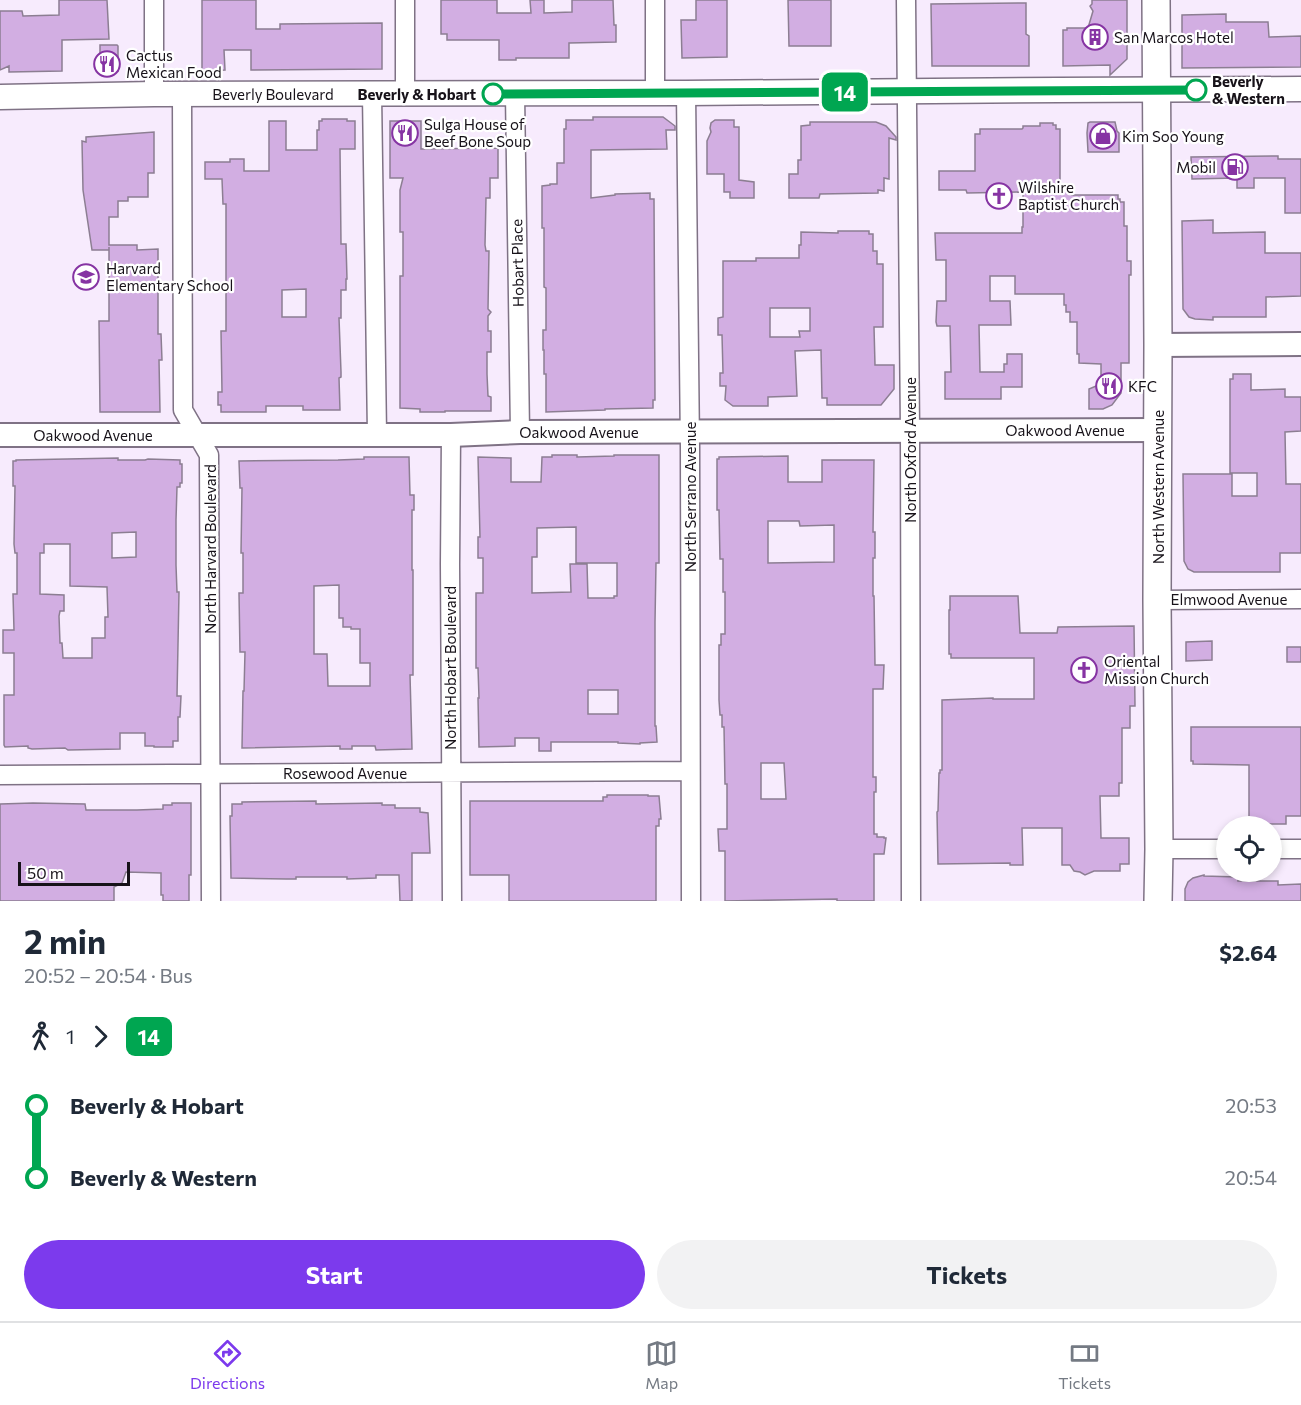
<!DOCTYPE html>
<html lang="en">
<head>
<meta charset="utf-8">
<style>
  body { margin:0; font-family:Commissioner,sans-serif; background:#f2f2f3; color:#1f2937; height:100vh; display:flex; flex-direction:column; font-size:22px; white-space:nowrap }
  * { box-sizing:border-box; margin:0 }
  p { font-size:20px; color:#747a83 }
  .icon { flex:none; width:33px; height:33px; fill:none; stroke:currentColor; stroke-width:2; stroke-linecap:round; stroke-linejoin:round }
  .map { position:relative; height:901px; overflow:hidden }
  .sheet { display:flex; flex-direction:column; background:#fff; flex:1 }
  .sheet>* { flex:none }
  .badge { padding:0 12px; border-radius:9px; font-size:21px; line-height:39px }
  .controls { position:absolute; left:1216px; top:816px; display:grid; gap:12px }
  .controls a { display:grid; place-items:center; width:66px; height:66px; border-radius:50%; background:#fff; box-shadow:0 3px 9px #0003; font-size:30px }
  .scale { position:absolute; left:18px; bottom:15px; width:112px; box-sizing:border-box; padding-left:6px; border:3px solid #171219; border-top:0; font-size:16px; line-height:21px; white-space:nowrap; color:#171219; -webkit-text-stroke:4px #fff; paint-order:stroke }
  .map>.badge { position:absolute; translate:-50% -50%; box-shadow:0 0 0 3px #fff }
  .legs { display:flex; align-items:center; gap:9px; height:66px; padding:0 24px; font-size:20px }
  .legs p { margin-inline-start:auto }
  .headline { display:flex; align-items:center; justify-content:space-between; height:102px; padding:0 24px }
  h1 { font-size:33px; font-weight:700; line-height:45px }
  .button { display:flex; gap:12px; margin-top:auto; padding:12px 24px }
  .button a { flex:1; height:69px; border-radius:36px; background:#7c3aed; color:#fff; font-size:24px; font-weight:700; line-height:69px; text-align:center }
  .button a+a { background:#f2f2f3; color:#1f2937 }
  ul { padding:0 24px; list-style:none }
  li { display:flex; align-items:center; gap:21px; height:72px; font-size:22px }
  li i { display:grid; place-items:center; width:9px; height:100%; margin:0 8px; background:currentColor }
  li i::after { content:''; width:15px; height:15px; margin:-8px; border:4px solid; border-radius:50%; background:#fff }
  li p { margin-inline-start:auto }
  li:first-child i { background:linear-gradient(#0000 50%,currentColor 0) }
  li:last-child i { background:linear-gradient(currentColor 50%,#0000 0) }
  .tab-bar { display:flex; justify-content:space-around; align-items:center; height:84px; border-top:2px solid #e0e1e3; background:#fff; font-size:16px; color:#747a83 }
  .tab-bar a { display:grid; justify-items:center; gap:3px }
  .tab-bar .selected { color:#7c3aed }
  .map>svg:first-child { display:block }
</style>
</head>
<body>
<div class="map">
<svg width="1301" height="901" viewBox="0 0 1301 901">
  <rect width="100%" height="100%" fill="#f7ebfd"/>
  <path fill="#d2aee2" stroke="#8c7e92" stroke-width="1.5" fill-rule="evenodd" d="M59,0H107L109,39L62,40V71L9,72V66L0,70V11H22L23,16L59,15Z
    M202,0H256V29H280V24L382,23V69L251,70V50H224L225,70L202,71Z
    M441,0H497V13H531L530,0H544V13L572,12V0H613L614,25H616V42L569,43V58H516V60H499V40H447V34H441Z
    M696,0H727V57L682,58L681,20H696Z
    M788,0H831V46H789Z
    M1092,0H1127V59L1110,75V65L1063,66V30H1067V28H1088L1093,11L1090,6L1092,4Z
    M1026,3V34L1029,36V66H932L931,4Z
    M1226,14V22H1268L1269,37L1301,36V67L1182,68V15Z
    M100,45H117L118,46V71H100Z
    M593,117H663L675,126V130H666L667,149L591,150V198L615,195V194L650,193V199H654L655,400H653V408L605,409V410L546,412V374H544V350H543V330H546V288L544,287V228H542V186L550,185V184H557V163H564V129H566V120H593Z
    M322,119H347V121H355V149H340L341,244H346L347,279H346V290H341V318H339L341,372V377L339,378L340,410H303V406H266V412H221V405H218V392H222L221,331H226V204H223L222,179H205V162H230V159H244V171H269V121H286V150H317V130H319V121H322ZM306,289V317H282V290Z
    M715,120H734V127H739V180L754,182V198H730V192H724V174H707V141L711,132L710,128L711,123Z
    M390,121H421V149L498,148V178H490V198H486L485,245L486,251H489L488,309L491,312L488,316V331H491V352H487V374L488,396L491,397V411H445V412H420V409L400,408V276H403V232H400V190L403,178H390Z
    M810,122H876L886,126L896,137V140L889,138V179L884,178V191L878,190V193L820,194L819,198H789V174H798V160H801V126L810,125Z
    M1090,122H1115L1117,131L1119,133V152H1088L1087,133L1088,123Z
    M1040,123H1053V125H1056V129H1060V185H1072V195H1118V199H1120V202H1124V226H1127V261H1131V275H1129V363H1121V393L1112,405L1103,409H1089V389L1101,384V364L1079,363V354H1077V322H1070V312H1066V305H1064V294H1015V276H990V301H1010L1011,325H979L980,372H1004V364H1007V354H1022V387H1001V399H945V372H951L950,326H937L936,322L937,301H946V260H936L935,233H1022V227H1023V192L967,193L966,190H939V171H975V134H980V129H1022L1023,128V126H1040Z
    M154,132V173H148V197H128V201H118V217H109V245H137V250L158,249V334H161L162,360H159L160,412H100L99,321H109V247V250H92L83,190L82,141L86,142V137Z
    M1278,156V159H1301V213H1285V178H1254V188H1237V178L1192,179L1191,157Z
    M1213,220V233L1265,232V253H1301V296L1266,297V317H1213V320L1195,319L1189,317L1183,309L1182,221Z
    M838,231H869V234H873V251H877V264H883V327H874L875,365H894V389L881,405H827V398H822L821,350L795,351L797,396L768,397V406H733L725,400L726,386H720V373H723L722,335H718V318L723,317V261H756V258H799V245H801V232L838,233ZM770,308H810V331H799L800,337H770Z
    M1233,374H1251V390L1285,389V397H1301V431L1285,432L1286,484H1301V553H1280V572H1194L1188,569L1184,561L1183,474H1232V496H1257V473H1230V379H1233Z
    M552,455H577V457L614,456V455H659V563H656L655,622V726H656L657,742L640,743V744L618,743V742H551V751H539V738H515V746L479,747L478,698H479L478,668H476V593H483V558H478V537H480L478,457L511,458V482H541L542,457H552ZM576,527V563H617V596H614V598H588L587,564H570L571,592L532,593V557H537V528ZM588,690H618V714H588Z
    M788,456V482H822V460H874L873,532H875V558H873V596H874L875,665H884L883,689H873V777H876V792H874V834H877V837H884V838H886L884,854H874V901H837V899L725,901V851H719L718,829H727V784H725L724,727H722V715H720L719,700V645H721V634H725V592H723V559H720L719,510H717V459H719V457ZM768,521H799L800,526L834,525V562L768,563ZM761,763H784L786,799H761Z
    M364,457H409L410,495H414V510H412V570H413V675H410L412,749L376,750L375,746H352V749H340V746L242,748L243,691H244L245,652H240L239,593H243V553H241L242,488H240L239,461L338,460L364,459ZM339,585V618H343V627H351V629H360V663H370V686H328L327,654H314V586Z
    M118,458V460H145L148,459L180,460V464H182V483H180V487H177L176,520V565L177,592H179L177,696H181L180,717H178V741H173V747H154V746H145V733H120V749L68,750L65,748L32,749L28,748V746L5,747L4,745V695H14V653H3V630H14L13,594H17V553H15L14,544L15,486H13V461H16V460ZM136,532V557L112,558V533ZM44,544H70V586L107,587L108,617H105V638H92V658H63L62,643H60L59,616L60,611H64V595L40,594V553H44Z
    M950,596H1018L1020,633H1057L1058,627L1134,626L1135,706H1130V728H1122V783H1119V796H1100L1101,838H1129V864H1120V871H1094L1085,875L1080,872L1074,871L1070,865H1062V828H1022L1023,865H1010V863L938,864L937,812L938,811L939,773H940V770H942V700L993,698V699H1034V658H951V654H949V610H950Z
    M1212,641V660L1186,661V642Z
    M1287,647H1301V662H1287Z
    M1191,727H1301V816H1286V824H1249V765L1193,764V761H1191Z
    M607,795H648V796H659L661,819H659V826H656V901H509V875H470V801H603V797H607Z
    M316,801V804L382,803V805H395V808H420V812L428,813L430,853H412V901H400L399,875H376V878L347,879V877H296V879H286L231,878L230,816H232V804H242V802Z
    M33,803L85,804L86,810H137L163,809V805H172V803H191V875H189V901H163V895H161V873L126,872L122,883L114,887V901H0V804Z
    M1204,875V876L1238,877V881H1278V885L1301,884V901H1185V889L1188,882L1193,878Z"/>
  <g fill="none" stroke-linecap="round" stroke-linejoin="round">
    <g stroke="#7f7285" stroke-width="21">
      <path id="minor" d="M154,0V94
        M405,0V94
        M655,0V93
        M906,0L910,431L911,901
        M686,93L690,447L691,901
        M372,94L377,434
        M515,94L520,432
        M182,95L183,410L209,455L211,901
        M451,435L450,564L452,901
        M1157,600L1301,599
        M0,775L690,771
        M1159,849H1227
        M1272,849H1301"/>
    </g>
    <g stroke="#7f7285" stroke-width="26">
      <path id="tertiary" d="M1158,345L1301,344
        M0,435H451L520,432L1158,430"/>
    </g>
    <g stroke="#7f7285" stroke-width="27">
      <path id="secondary" d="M0,97L154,94L686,93L1058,90L1301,89"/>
    </g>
    <g stroke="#7f7285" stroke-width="30">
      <path id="primary" d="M1156,0L1158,345L1157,600L1159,849L1158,901"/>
    </g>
    <use href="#minor" stroke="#fff" stroke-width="18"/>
    <use href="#tertiary" stroke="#fff" stroke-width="22"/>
    <use href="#secondary" stroke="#fff" stroke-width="24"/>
    <use href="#primary" stroke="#fff" stroke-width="27"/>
  </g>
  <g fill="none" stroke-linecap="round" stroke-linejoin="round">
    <g stroke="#fff" stroke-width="14">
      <path id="line-1" d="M493,94L1196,90"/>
    </g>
    <use href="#line-1" stroke="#00a651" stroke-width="9"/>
  </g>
  <defs>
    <g id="building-ring" transform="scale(1.35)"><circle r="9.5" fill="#fff" stroke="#8634a3" stroke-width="1.5"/><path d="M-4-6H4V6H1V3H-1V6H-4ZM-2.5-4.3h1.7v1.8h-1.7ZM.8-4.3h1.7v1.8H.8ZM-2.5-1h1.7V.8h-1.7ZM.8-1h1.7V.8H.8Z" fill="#8634a3"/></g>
    <g id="restaurant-ring" transform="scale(1.35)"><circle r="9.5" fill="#fff" stroke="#8634a3" stroke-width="1.5"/><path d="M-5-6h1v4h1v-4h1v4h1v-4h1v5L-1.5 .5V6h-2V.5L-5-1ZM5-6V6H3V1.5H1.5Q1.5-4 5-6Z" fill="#8634a3"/></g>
    <g id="shop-ring" transform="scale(1.35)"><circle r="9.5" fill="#fff" stroke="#8634a3" stroke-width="1.5"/><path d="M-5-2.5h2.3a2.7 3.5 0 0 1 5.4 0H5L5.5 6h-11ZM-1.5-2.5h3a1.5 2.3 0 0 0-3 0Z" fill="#8634a3"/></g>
    <g id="fuel-ring" transform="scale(1.35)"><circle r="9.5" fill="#fff" stroke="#8634a3" stroke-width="1.5"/><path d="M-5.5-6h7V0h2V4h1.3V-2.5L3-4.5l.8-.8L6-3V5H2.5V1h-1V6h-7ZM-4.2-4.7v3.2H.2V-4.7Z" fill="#8634a3"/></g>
    <g id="church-ring" transform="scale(1.35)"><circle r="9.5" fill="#fff" stroke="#8634a3" stroke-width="1.5"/><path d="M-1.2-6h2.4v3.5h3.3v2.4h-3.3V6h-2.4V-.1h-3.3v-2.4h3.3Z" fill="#8634a3"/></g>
    <g id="school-ring" transform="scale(1.35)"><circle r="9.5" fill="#fff" stroke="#8634a3" stroke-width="1.5"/><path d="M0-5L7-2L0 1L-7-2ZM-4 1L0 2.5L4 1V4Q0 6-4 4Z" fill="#8634a3"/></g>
  </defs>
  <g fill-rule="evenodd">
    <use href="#building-ring" x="1095" y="37"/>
    <use href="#restaurant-ring" x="107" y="64"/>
    <use href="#restaurant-ring" x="405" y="133"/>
    <use href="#shop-ring" x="1103" y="136"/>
    <use href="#fuel-ring" x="1235" y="167"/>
    <use href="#church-ring" x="999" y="196"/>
    <use href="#school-ring" x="86" y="277"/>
    <use href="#restaurant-ring" x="1109" y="386"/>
    <use href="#church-ring" x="1084" y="670"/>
  </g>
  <g fill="#fff" stroke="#00a651" stroke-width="3">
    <circle cx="1196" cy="90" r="10"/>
    <circle cx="493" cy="94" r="10"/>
  </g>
  <g text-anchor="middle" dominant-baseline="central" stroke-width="4.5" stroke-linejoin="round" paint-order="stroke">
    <g font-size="15" fill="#171219" stroke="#fff" text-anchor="start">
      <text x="1114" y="37">San Marcos Hotel</text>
      <text x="126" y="55">Cactus<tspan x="126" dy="17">Mexican Food</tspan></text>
      <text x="424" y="124">Sulga House of<tspan x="424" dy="17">Beef Bone Soup</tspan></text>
      <text x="1122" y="136">Kim Soo Young</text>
      <text x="1216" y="167" text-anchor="end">Mobil</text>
      <text x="1018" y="187">Wilshire<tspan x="1018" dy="17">Baptist Church</tspan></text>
      <text x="106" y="268">Harvard<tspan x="106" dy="17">Elementary School</tspan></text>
      <text x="1128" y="386">KFC</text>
      <text x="1104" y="661">Oriental<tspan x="1104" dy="17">Mission Church</tspan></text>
    </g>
    <g font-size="15" font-weight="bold" fill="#171219" stroke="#fff" text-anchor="start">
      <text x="1212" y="81">Beverly<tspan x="1212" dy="17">&amp; Western</tspan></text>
      <text x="476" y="94" text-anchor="end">Beverly &amp; Hobart</text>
    </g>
    <g font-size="15" fill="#171219" stroke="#fff">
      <text x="273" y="94">Beverly Boulevard</text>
      <text transform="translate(517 263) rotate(-91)">Hobart Place</text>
      <text x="1065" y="430">Oakwood Avenue</text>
      <text x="579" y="432">Oakwood Avenue</text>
      <text x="93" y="435">Oakwood Avenue</text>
      <text transform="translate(910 450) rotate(-90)">North Oxford Avenue</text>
      <text transform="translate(1158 487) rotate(-90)">North Western Avenue</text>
      <text transform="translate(690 497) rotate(-90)">North Serrano Avenue</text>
      <text transform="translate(210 549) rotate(-90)">North Harvard Boulevard</text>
      <text x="1229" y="599">Elmwood Avenue</text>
      <text transform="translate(450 668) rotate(-90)">North Hobart Boulevard</text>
      <text x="345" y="773">Rosewood Avenue</text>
    </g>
  </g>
</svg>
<div class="controls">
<a><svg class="icon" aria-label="locate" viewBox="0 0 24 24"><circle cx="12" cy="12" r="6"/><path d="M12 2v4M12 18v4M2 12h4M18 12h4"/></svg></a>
</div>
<div class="scale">50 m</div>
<b class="badge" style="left:845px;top:92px;background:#00a651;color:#fff">14</b>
</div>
<section class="sheet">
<div class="headline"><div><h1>2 min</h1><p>20:52 – 20:54 · Bus</p></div><b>$2.64</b></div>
<div class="legs"><svg class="icon" aria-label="walk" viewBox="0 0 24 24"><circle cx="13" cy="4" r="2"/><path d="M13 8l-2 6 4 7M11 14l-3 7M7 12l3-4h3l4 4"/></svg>1<svg class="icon" aria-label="forward" viewBox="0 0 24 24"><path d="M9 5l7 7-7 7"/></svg><b class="badge" style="background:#00a651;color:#fff">14</b></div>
<ul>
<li><i style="color:#00a651"></i><b>Beverly &amp; Hobart</b><p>20:53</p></li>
<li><i style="color:#00a651"></i><b>Beverly &amp; Western</b><p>20:54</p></li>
</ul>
<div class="button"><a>Start</a><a>Tickets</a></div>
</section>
<nav class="tab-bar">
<a class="selected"><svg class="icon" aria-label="directions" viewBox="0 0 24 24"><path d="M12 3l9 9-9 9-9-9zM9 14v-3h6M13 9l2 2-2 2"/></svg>Directions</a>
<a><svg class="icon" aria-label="map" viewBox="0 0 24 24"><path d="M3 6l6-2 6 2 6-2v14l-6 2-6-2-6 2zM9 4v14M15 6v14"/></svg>Map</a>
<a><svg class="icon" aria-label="tickets" viewBox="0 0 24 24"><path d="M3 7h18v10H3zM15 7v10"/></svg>Tickets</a>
</nav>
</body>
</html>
